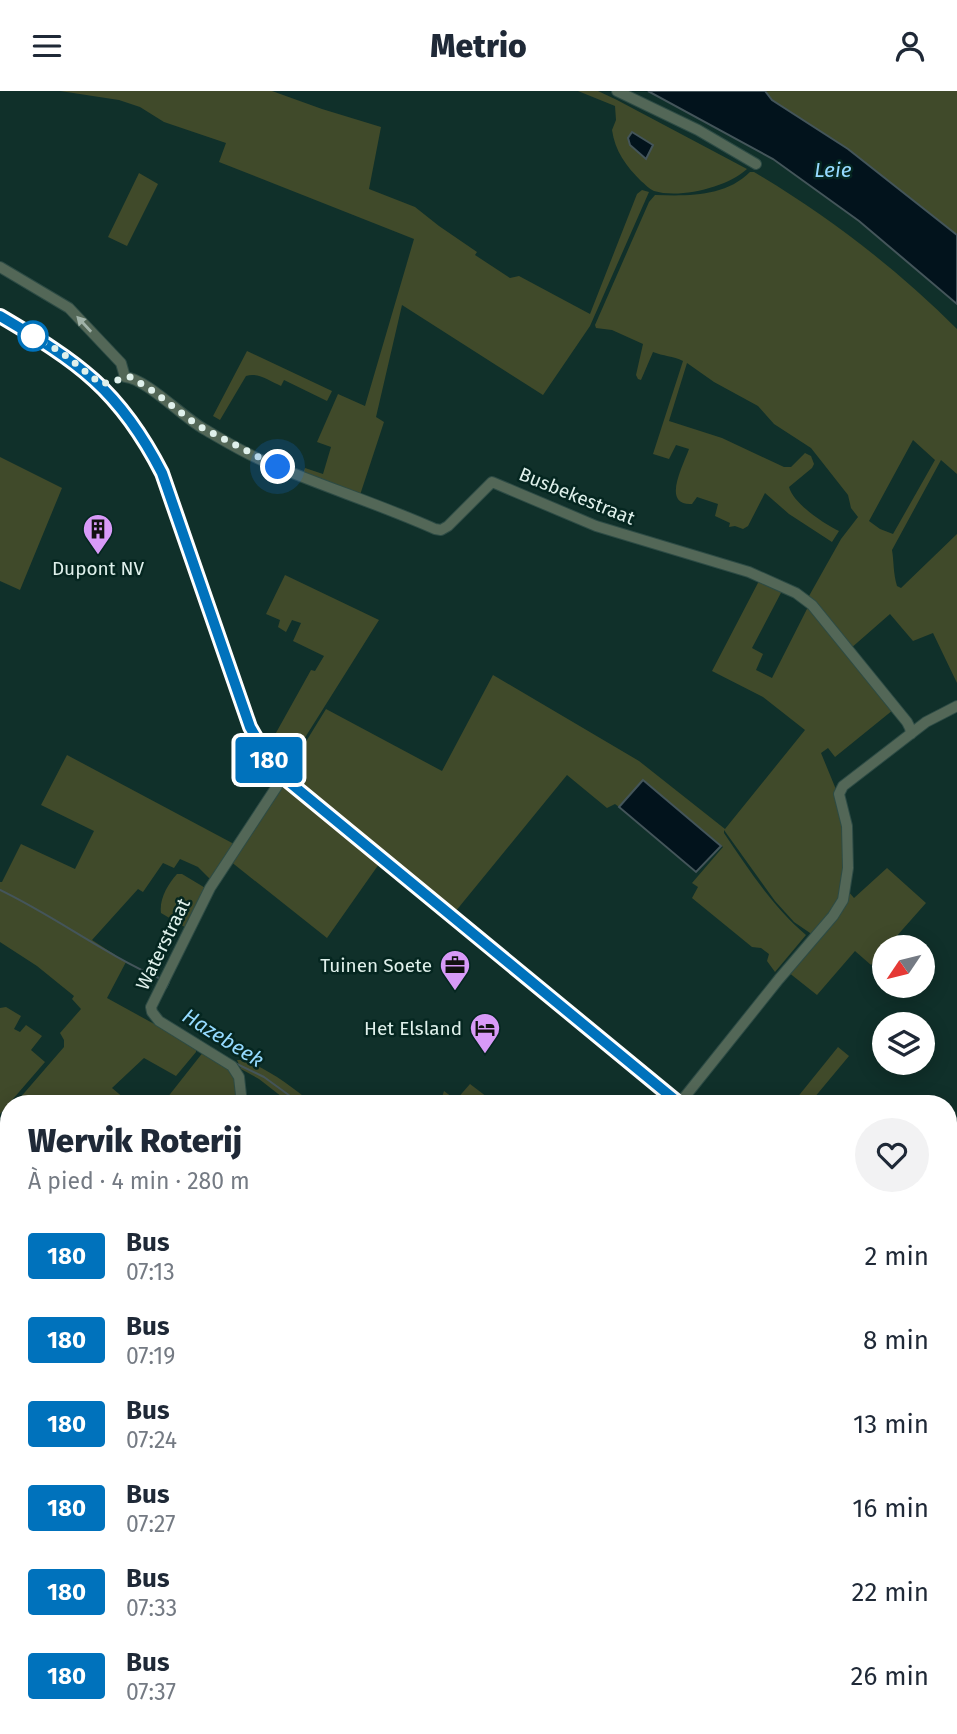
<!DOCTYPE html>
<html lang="fr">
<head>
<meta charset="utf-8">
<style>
  body { margin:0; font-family:"Fira Sans",sans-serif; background:#f2f2f3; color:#1f2937; height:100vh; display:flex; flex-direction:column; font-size:26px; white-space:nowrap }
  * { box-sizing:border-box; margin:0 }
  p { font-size:23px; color:#747a83 }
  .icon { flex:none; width:38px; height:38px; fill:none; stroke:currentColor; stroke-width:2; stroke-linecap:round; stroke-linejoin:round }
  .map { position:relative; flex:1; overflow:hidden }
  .sheet { position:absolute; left:0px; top:1004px; width:957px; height:639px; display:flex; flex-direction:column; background:#fff; border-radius:28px 28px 0 0; box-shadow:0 4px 18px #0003 }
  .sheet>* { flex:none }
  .badge { padding:0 14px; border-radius:5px; font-size:24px; line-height:46px }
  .needle { width:46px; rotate:235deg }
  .buttons { position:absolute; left:872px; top:844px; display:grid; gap:14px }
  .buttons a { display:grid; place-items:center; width:63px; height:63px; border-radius:50%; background:#fff; box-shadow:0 4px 18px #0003; font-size:35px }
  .you { position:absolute; width:35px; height:35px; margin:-18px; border:5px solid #fff; border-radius:50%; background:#1a73e8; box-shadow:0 0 0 10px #1a73e833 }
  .map>.badge { position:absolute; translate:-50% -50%; box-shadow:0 0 0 4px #fff }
  .round { display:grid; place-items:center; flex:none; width:74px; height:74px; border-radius:37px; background:#f2f2f3 }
  .overview { display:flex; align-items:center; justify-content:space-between; height:119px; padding:0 28px }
  h1 { font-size:33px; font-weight:800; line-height:52px }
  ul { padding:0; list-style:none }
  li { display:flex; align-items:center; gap:21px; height:84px; padding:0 28px }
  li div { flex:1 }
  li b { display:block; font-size:26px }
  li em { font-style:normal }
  li .badge { min-width:77px; font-weight:700; text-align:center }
  header { display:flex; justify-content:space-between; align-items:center; height:91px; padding:0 28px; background:#fff; font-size:32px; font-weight:800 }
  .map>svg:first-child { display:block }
</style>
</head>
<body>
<header><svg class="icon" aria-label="menu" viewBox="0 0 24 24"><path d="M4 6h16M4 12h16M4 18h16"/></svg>Metrio<svg class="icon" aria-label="person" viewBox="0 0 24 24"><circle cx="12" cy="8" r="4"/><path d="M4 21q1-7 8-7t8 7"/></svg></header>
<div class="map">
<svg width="957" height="1643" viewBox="0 0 957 1643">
  <rect width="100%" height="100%" fill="#10302a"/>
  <path fill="#404a2a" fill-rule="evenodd" d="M60,0H272L322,18L381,36L369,98L415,116L439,135L477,161L475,164L510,187L519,185L590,223L637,103L642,99L649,101L590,235L543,304L402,214L376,326L384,331L360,404L303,382L305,377L323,383L331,356L317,351L338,303L365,315L414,148L219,71L226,52L164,31L140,16L119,9Z
    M578,0H598L617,9L747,78C728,96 680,108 654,100C649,98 645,93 641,90C626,75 615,60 612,39L616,29L615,15Z
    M765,0H957V144L848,58L772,9Z
    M750,81H754C828,125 896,177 957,238V383L941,369L892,459C894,471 893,482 897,495L901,497L957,443V592L933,542L913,550L890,523L850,558L809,505L841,448L858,426L851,417L848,404L811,357L774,333L758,315L714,291L687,272L669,330L722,347L784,376H791L805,362L811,365L814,373L812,377L789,396C793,412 824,433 839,440L832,451L789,423L765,402L748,435L743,438L735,435L729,436L730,432L715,425L718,413L697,406L692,413C661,415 683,375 689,358L676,354L669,368L653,363L683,270C673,265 663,265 653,261L641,289L638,288L636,284L643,253L612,239L596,237L595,234L649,111L655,104C688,105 725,106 750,81ZM913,349L935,369L893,443L880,438L869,430Z
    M139,82L158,93L127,155L108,146Z
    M247,260L332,300L327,310L284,289L281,295C269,290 258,281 246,285L220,329L213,325Z
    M0,366L62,397L20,499L0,490Z
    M285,484L379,529L284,680L271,665L278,652L272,649L311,579L315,580L324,565L293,550L301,532L292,529L286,541L278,536L280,529L266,523Z
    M760,488L783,498L752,557L763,563L756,579L772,587L809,514L893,619L835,666L828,657L821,662L835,696L845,745L842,807L813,844L794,831L775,810L724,739V742C749,779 772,815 806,844L775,881L767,870L769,863L761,857L752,856L692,807L698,796L692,792L723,756L643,689L619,716L615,713L607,717L567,684L455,821L286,683L326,618L442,680L493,584L639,670L725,738L805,639L763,606L712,580Z
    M67,664L234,753L212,790L198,776L180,768L174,777L163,772L143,801L138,798L92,849L126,871L107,907L196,956V961L176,985L144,967L112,997L131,1013H25L19,1008L64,956V949L60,942L81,918L72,908L74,905L37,875L0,851V791H2L21,753L75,778L94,740L41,714Z
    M285,695L379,773L327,847L230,770L281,696Z
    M887,777L926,812L887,856H884V859L871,874L855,860L817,904L788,881L848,800L854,807Z
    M177,783H182L207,798L188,838L161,822C159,808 168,793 177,783Z
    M6,916L21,925L14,938L20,941L26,934L42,945L31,959L45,971L0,1023V917Z
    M838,956L849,965L809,1013H792Z
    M204,960L232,976L240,1013H175L167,1007Z
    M245,969C271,980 292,996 313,1013H291L259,988L241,978L237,969Z
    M470,993L491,1009L490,1013H450L442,1006L444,1000L456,1009Z
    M949,1345L957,1352V1385L949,1392Z
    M0,1544L9,1549V1634L26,1635L24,1643H17L0,1631Z
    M338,1635H441L436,1643H344Z
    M725,1635L874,1634V1635L871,1643H749L742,1638L736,1640Z"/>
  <path fill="#02131c" stroke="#44555a" stroke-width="2" d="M648,0H765L772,9L848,58L957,144V213L859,130L773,68Z
    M632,41L653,54L646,68L630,54L628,47Z
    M643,689L721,755L696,781L619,716Z"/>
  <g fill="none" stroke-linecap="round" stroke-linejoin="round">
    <path stroke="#44555a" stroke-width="2" d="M0,799C56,826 104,863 161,888
      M166,897L169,891
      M237,973L264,986L301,1013"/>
    <g stroke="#2d4b45" stroke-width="12">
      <path id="minor" d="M617,0L698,39L756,73
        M0,176L69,217L121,272L125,286
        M0,225C79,272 119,298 162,382L250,636L269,669L283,686L680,1013
        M125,286C145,287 184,327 204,338C225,350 244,362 266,371C321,395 379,413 435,438L441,439L448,435L492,391L596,435L749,481L796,502L812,514L907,631L910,637L911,643
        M242,1013L239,986L232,975L159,930L152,921L151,916L210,797L283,686
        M679,1013L779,888L833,825L843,809L848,777L847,735L839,703L843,695L926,631L957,615
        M0,1232L9,1238
        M948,1271L957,1280
        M0,1312L9,1305
        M948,1615L957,1622
        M27,1643V1641
        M651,1643L656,1634
        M923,1643L926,1634"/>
    </g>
    <use href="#minor" stroke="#536757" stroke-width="10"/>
    <path stroke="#a9beb8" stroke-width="2" stroke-dasharray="9 9" stroke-linecap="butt" d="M0,1529L9,1535
      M161,1634L174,1643"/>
  </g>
  <defs><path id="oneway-solid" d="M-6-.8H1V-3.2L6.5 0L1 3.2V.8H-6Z" transform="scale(1.75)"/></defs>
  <use fill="#a0b2a8" href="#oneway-solid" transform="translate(84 233) rotate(-133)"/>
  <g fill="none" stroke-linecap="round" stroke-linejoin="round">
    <g stroke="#fff" stroke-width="16">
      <path id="line" d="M0,225C78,271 119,298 162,382L250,636L269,669L283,686L680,1013"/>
    </g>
    <use href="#line" stroke="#0072bc" stroke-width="10"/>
    <path stroke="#dff0eb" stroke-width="7" stroke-dasharray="0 12.6" d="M33,245L61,261L101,293L130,286L153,300L197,334L278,376"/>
  </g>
  <defs>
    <g id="building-pin" transform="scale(1.575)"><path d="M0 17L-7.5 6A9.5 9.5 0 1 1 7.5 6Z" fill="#d89af8" stroke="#052620"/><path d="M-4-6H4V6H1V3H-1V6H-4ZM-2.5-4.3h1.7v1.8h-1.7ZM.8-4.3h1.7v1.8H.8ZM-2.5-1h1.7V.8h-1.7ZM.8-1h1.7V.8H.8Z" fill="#111"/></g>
    <g id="office-pin" transform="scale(1.575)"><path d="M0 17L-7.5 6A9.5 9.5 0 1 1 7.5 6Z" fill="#d89af8" stroke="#052620"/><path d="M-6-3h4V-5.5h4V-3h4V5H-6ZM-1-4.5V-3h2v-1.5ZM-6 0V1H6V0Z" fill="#111"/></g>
    <g id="hotel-pin" transform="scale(1.575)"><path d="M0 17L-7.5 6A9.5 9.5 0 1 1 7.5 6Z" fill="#d89af8" stroke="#052620"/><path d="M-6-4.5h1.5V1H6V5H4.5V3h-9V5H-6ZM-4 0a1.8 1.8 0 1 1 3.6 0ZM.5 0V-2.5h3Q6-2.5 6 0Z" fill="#111"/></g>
  </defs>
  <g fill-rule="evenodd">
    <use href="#building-pin" x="98" y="438"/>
    <use href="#office-pin" x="455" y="874"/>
    <use href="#hotel-pin" x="485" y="937"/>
  </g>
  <circle fill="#fff" stroke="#0072bc" stroke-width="3.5" cx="33" cy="245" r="14"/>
  <g text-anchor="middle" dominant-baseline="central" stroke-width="5" stroke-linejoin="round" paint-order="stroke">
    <g font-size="19" fill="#dff0eb" stroke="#052620">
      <text transform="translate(577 405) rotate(22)">Busbekestraat</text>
      <text transform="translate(163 853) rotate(-64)">Waterstraat</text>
    </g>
    <g font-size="19" fill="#dff0eb" stroke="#052620" text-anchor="end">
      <text x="98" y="477" text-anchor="middle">Dupont NV</text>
      <text x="432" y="874">Tuinen Soete</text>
      <text x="462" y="937">Het Elsland</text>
    </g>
    <g font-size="21" font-style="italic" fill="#95daff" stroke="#052620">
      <text x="833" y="79">Leie</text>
      <text transform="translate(223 947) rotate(32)">Hazebeek</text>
    </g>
  </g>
</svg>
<div class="buttons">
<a><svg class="needle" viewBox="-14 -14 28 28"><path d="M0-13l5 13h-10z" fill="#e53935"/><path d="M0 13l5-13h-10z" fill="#747a83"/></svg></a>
<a><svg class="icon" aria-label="layers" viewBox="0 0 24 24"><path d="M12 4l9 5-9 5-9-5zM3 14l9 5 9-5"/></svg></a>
</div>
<div class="you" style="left:278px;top:376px"></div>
<b class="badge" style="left:269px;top:669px;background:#0072bc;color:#fff">180</b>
<section class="sheet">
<div class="overview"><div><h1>Wervik Roterij</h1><p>À pied · 4 min · 280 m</p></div><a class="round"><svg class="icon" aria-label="heart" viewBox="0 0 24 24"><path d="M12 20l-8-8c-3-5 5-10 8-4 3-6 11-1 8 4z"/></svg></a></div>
<ul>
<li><span class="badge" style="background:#0072bc;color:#fff">180</span><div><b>Bus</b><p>07:13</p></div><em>2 min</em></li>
<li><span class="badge" style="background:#0072bc;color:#fff">180</span><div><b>Bus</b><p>07:19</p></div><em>8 min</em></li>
<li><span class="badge" style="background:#0072bc;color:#fff">180</span><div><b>Bus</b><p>07:24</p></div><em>13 min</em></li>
<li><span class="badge" style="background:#0072bc;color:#fff">180</span><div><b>Bus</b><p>07:27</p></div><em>16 min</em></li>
<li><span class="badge" style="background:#0072bc;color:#fff">180</span><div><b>Bus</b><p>07:33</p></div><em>22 min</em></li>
<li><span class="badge" style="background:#0072bc;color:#fff">180</span><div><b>Bus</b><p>07:37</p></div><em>26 min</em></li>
</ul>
</section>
</div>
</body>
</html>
